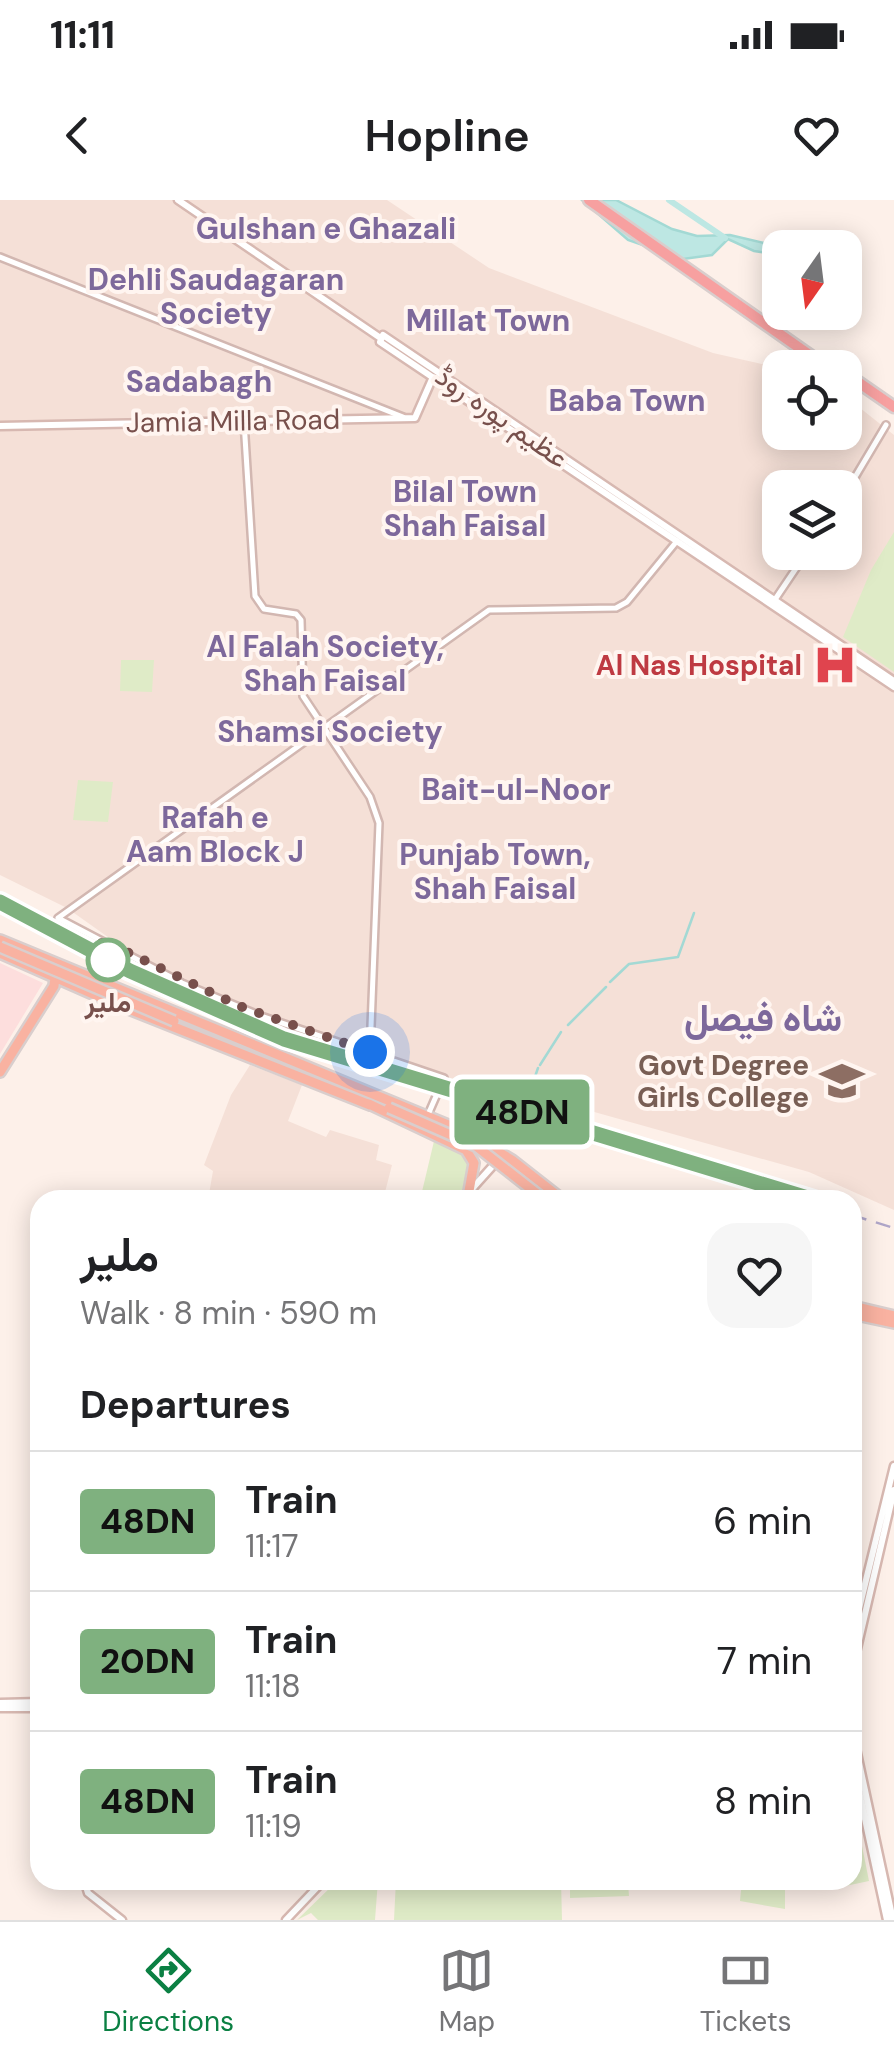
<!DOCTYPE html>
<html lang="en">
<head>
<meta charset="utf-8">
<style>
  body { margin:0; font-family:"DM Sans",Vazirmatn,sans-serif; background:#f6f6f6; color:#202124; height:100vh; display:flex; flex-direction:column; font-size:38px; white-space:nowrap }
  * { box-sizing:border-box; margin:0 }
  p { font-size:32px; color:#757577 }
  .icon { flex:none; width:55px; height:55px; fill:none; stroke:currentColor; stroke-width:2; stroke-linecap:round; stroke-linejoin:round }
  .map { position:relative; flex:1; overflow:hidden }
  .side { position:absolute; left:30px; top:990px; width:832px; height:700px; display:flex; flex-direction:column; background:#fff; border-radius:30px; box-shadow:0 5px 25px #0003 }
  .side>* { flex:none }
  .badge { padding:0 20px; border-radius:8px; font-size:35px; line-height:65px }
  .needle { width:65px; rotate:194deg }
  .fabs { position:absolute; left:762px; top:30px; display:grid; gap:20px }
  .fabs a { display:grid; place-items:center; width:100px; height:100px; border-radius:20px; background:#fff; box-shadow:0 5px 25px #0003; font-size:50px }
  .you { position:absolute; width:50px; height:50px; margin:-25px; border:8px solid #fff; border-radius:50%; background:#1a73e8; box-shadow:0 0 0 15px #1a73e833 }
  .map>.badge { position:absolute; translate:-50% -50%; box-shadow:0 0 0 5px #fff }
  h2 { padding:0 50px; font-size:38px; line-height:90px }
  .round { display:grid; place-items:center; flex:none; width:105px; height:105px; border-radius:30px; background:#f6f6f6 }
  .summary { display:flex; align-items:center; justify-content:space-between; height:170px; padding:0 50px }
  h1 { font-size:48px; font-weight:600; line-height:75px }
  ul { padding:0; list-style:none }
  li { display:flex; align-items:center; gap:30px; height:140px; padding:0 50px; border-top:2px solid #e0e0e0 }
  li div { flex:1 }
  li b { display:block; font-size:38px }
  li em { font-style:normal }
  li .badge { min-width:110px; font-weight:700; text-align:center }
  .status { display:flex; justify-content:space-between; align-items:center; height:70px; padding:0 50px; background:#fff; direction:ltr }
  .status svg { height:28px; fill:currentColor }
  header { display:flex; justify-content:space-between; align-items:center; height:130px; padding:0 50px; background:#fff; font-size:45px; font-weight:600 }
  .dock { display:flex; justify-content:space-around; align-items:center; height:140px; border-top:2px solid #e0e0e0; background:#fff; font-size:28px; color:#757577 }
  .dock a { display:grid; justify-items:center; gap:5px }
  .dock .selected { color:#0b8043 }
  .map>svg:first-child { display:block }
</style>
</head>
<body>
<div class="status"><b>11:11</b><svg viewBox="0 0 49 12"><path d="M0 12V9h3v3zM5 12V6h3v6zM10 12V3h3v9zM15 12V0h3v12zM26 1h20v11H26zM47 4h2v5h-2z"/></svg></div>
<header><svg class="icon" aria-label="back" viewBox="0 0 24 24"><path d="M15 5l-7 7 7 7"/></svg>Hopline<svg class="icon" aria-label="heart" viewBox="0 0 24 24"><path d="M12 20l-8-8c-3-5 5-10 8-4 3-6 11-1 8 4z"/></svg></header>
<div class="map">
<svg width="894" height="1720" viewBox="0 0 894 1720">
  <rect width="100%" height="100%" fill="#fdf0e9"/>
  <path fill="#f5e0d7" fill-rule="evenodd" d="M0,0H387L489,68L713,153L780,168V232H845V196L894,235V1010L809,972L580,908L400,867L281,827L174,784L67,708L0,675ZM780,288H845V352H780Z
    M250,865L302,885L288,921L326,937L330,930L379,945L376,960L392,965L383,1000H208L213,971L204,965L231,895Z"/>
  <path fill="#fddedd" d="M0,763L43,783L0,854Z"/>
  <path fill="#dfebc7" d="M894,332V472L843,437L871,370Z
    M121,460H154L152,492L120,491Z
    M78,580L113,582L108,622L73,620Z
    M435,937L471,959L467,987L456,1000H420Z
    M855,1611L869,1681L836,1688L835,1680H852Z
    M338,1680H378L375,1720H318L311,1713L297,1720Z
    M396,1680H561L562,1720H394Z
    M742,1680H785V1709L740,1701Z
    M628,1683L629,1696L570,1698V1685Z"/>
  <path fill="#bde7e3" stroke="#a3d9d4" stroke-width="2.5" d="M582,0H616L672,29L697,36L730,35L781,47L780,55L754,51L728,39L712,55L683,59L628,40Z"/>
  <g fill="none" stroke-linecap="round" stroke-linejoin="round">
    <path stroke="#a3d9d4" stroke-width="2.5" d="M610,782L629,764L678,757L694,713
      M568,825L606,787
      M540,865L561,832
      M525,906L538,868"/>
    <path stroke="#bde7e3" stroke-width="6" d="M669,0L725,38"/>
    <g stroke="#d2b7b1" stroke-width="10">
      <path id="tertiary" d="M0,57L403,217
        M244,221L255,396L264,409L296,414L301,420L303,496L370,597L379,623L370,852
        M845,294L886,225
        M774,401L807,352
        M58,718L489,410L616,408L627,402L677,341
        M58,718L182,783L261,816L444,878L427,917"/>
    </g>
    <g stroke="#d7b8b1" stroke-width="11">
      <path id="secondary" d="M178,0L379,137
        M383,135L380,142L894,487
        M383,135L894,481
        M0,226L415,218L433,177
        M462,1000L498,960
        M852,1437L894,1266
        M852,1470L894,1290
        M0,1503L40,1502
        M0,1508H40
        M852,1530L893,1720
        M852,1559L887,1720
        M84,1680L88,1693L122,1720
        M286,1720L324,1680"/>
    </g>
    <g stroke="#d9cecd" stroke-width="14">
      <path id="trunk" d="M0,740L465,932L512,960L563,1000
        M0,753L111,802L370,905
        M0,872L54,786L55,776
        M369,904L466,950L474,963L469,991
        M852,1106L894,1116
        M852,1114L894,1123"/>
    </g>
    <g stroke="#d9cecd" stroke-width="15">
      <path id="motorway" d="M589,0L828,168
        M845,173L894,207"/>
    </g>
    <use href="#tertiary" stroke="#fff" stroke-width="5"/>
    <use href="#secondary" stroke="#fff" stroke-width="6"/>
    <use href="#trunk" stroke="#f9b2a1" stroke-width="9"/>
    <use href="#motorway" stroke="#f7a0a0" stroke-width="10"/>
    <path stroke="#b0a6c8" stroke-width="2.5" stroke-dasharray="15 10" stroke-linecap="butt" d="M0,702L150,781L284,839L814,1000
      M852,1015L894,1028"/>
    <g stroke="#d9cecd" stroke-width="14" stroke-linecap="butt">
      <path id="trunk-bridge" d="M0,747L174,821
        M389,908L476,946L545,1000"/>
    </g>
    <use href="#trunk-bridge" stroke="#f9b2a1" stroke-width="9"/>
  </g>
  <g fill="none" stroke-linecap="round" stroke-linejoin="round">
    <g stroke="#fff" stroke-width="22">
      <path id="line" d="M0,702L130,771L284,839L814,1000"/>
    </g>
    <use href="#line" stroke="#7fb17f" stroke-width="15"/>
    <path stroke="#78504c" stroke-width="10" stroke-dasharray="0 18" d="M108,760L100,739L239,806L370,852"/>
  </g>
  <defs>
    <g id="hospital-bare" transform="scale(3.45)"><path d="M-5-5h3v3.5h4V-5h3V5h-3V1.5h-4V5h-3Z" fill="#e0444e" stroke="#fff5f0" stroke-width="2.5" paint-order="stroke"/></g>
    <g id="university-bare" transform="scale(3.45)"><path d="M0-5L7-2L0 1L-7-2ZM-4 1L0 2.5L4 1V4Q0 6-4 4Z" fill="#8d6e63" stroke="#fff5f0" stroke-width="2.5" paint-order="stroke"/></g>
  </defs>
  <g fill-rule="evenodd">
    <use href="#hospital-bare" x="835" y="465"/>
    <use href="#university-bare" x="842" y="881"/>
  </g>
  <circle fill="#fff" stroke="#7fb17f" stroke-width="5" cx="108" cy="760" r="20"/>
  <g text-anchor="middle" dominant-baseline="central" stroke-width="8" stroke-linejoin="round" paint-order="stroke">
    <g font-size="28" fill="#78504c" stroke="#fff5f0">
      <text transform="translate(502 217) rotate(35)">عظیم پورہ روڈ</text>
      <text transform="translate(233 221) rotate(-1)">Jamia Milla Road</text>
    </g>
    <g font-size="28" font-weight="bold" fill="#be3a42" stroke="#fff5f0" text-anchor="end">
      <text x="802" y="465">Al Nas Hospital</text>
    </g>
    <g font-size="28" font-weight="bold" fill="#78504c" stroke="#fff5f0">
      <text x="108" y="802">ملیر</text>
    </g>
    <g font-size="28" font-weight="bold" fill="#785e54" stroke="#fff5f0" text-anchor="end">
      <text x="809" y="865">Govt Degree<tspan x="809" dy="32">Girls College</tspan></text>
    </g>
    <g font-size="30" font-weight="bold" fill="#7d689b" stroke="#fff5f0">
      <text x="326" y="28">Gulshan e Ghazali</text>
      <text x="216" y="79">Dehli Saudagaran<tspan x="216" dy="34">Society</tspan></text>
      <text x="488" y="120">Millat Town</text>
      <text x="199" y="181">Sadabagh</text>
      <text x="627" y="200">Baba Town</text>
      <text x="465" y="291">Bilal Town<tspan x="465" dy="34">Shah Faisal</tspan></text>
      <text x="325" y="446">Al Falah Society,<tspan x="325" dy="34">Shah Faisal</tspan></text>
      <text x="330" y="531">Shamsi Society</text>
      <text x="516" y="589">Bait-ul-Noor</text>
      <text x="215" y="617">Rafah e<tspan x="215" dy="34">Aam Block J</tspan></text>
      <text x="495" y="654">Punjab Town,<tspan x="495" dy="34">Shah Faisal</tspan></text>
    </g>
    <g font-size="38" font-weight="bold" fill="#7d689b" stroke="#fff5f0">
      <text x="763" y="818">شاہ فیصل</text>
    </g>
  </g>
</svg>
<div class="fabs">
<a><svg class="needle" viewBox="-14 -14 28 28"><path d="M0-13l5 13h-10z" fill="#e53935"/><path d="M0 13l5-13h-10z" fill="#757577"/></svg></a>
<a><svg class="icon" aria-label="locate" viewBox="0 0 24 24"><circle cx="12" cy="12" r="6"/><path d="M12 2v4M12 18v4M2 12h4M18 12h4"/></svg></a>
<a><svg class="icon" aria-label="layers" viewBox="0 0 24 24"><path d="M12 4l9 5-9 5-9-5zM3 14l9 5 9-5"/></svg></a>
</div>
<div class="you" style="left:370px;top:852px"></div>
<b class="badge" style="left:522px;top:912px;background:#7fb17f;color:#111">48DN</b>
<section class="side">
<div class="summary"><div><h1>ملیر</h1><p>Walk · 8 min · 590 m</p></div><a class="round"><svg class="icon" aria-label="heart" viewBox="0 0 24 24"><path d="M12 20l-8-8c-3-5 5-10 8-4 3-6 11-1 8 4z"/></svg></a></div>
<h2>Departures</h2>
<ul>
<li><span class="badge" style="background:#7fb17f;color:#111">48DN</span><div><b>Train</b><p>11:17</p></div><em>6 min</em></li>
<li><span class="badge" style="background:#7fb17f;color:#111">20DN</span><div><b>Train</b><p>11:18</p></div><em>7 min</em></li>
<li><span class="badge" style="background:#7fb17f;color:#111">48DN</span><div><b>Train</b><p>11:19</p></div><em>8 min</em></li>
</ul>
</section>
</div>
<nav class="dock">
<a class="selected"><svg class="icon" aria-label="directions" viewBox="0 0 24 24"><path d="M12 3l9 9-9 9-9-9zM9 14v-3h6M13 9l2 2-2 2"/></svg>Directions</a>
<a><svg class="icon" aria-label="map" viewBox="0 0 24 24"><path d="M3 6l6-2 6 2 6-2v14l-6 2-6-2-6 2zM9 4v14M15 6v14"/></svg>Map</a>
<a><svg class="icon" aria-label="tickets" viewBox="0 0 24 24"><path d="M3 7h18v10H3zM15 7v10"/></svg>Tickets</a>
</nav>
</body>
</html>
